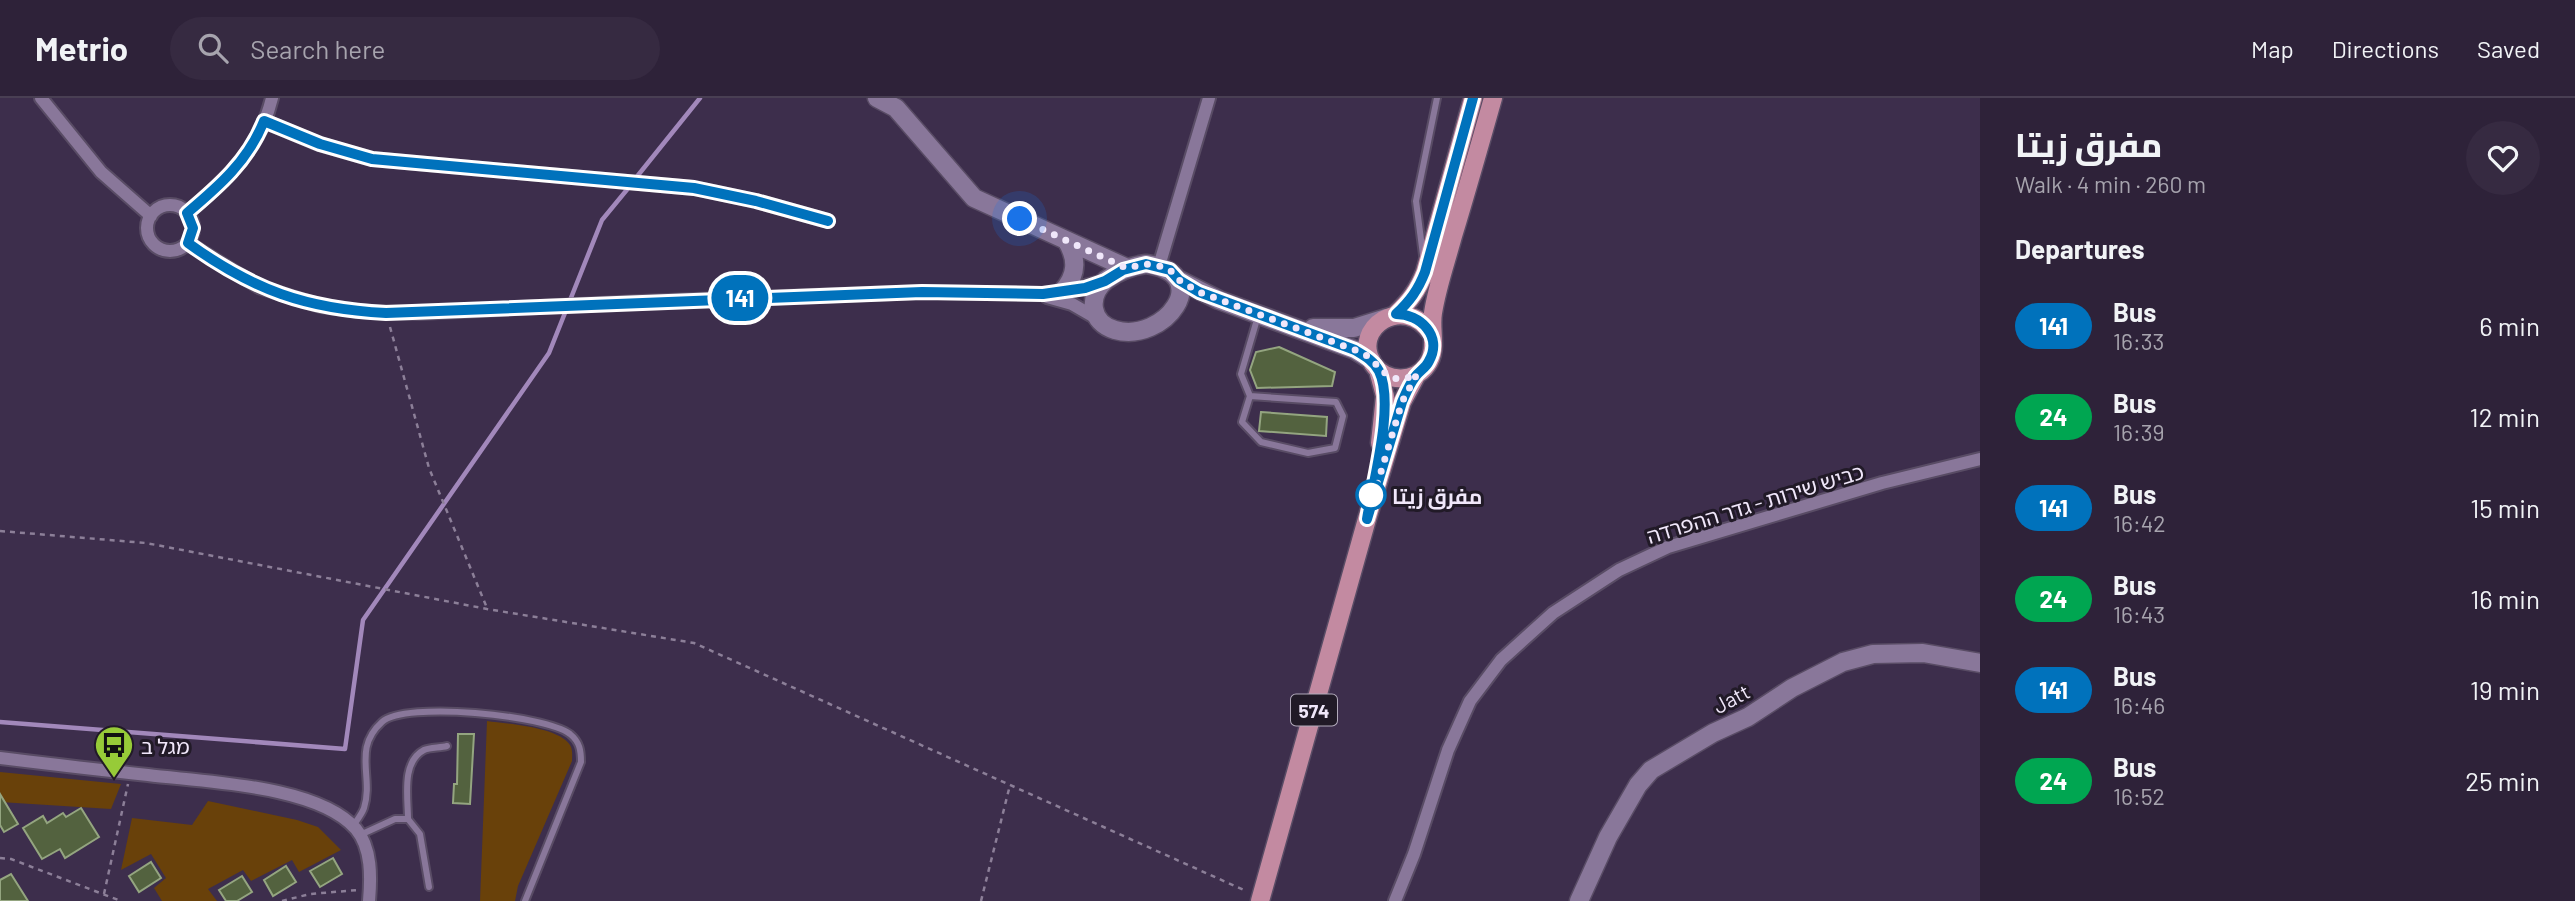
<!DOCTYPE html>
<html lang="en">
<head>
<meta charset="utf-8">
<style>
  body { margin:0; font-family:Barlow,Cairo,"Noto Sans Hebrew",sans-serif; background:#362a41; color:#f1f3f6; height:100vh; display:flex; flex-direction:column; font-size:26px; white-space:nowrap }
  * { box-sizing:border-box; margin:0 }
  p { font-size:23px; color:#a7a4ae }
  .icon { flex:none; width:38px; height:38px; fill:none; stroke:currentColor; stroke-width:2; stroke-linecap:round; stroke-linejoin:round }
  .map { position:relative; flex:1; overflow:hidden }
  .panel { display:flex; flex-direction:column; background:#2e2239; width:595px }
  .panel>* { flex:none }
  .badge { padding:0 14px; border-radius:23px; font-size:24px; line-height:46px }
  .you { position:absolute; width:35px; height:35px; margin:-18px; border:5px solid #fff; border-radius:50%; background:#1a73e8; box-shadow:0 0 0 10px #1a73e833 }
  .map>.badge { position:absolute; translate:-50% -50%; box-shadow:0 0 0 4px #fff }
  h2 { padding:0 35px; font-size:26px; line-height:63px }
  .round { display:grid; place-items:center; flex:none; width:74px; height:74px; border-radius:37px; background:#362a41 }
  .overview { display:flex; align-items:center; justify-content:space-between; height:119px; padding:0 35px }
  h1 { font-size:33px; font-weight:800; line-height:52px }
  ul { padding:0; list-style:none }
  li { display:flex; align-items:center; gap:21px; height:91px; padding:0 35px }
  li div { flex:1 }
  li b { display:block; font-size:26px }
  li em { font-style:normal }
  li .badge { min-width:77px; font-weight:700; text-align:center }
  header { display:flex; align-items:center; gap:42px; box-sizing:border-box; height:98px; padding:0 35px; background:#2e2239; border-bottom:2px solid #493f53 }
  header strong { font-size:33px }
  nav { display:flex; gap:38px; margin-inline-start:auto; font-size:24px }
  .search { width:490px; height:63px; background:#362a41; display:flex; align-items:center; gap:18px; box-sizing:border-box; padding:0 24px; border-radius:38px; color:#a7a4ae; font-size:26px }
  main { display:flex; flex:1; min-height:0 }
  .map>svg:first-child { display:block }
</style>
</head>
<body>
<header>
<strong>Metrio</strong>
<div class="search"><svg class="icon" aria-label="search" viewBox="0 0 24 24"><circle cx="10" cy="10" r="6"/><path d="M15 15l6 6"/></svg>Search here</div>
<nav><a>Map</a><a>Directions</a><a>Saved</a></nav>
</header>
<main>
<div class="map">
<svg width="1980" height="803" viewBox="0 0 1980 803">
  <rect width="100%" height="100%" fill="#3d2e4c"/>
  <path fill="#69410a" d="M487,623C508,626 558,629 570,647C573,652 572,658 572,663L518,788L515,803H480Z
    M0,674L121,686L111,711L0,704Z
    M208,703L297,722L318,729L341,752L299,774L292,762L251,783L243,772L208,791L217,803H162L154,790L166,780L151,756L121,772L132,720L192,727Z"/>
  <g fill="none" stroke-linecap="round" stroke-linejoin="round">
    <path stroke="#a288bb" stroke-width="4.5" d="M635,81L700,0
      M0,624L345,651L363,522L549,255L602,122L630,88"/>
  </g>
  <path fill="#53623f" stroke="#94a580" stroke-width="2" d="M1279,249L1335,274L1332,288L1257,290L1250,272L1256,254Z
    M1261,314L1327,319L1326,338L1259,333Z
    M458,636H474L470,706L453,705L454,686H457Z
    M0,696L18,726L4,734L0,727Z
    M81,710L99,739L65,760L60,751L42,761L23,730L43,718L47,725L63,715L66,719Z
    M333,760L342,776L320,789L310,773Z
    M151,764L161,780L139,794L129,778Z
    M286,768L296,784L273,798L264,782Z
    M11,776L28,803H0V782Z
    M242,778L252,794L237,803H226L219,792Z"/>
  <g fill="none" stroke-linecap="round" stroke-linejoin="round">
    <g stroke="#594c65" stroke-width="10">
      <path id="lane" d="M1423,157L1416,103L1437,0
        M1250,298L1242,324L1261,344L1308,355L1335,350L1343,318L1336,304L1250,298L1241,276L1258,218
        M408,721C408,700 401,664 424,652C430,649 440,650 447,648
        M353,728C357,722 362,716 364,710C374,679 352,651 382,624C405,603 545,617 570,636C580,644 581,653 581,664L525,803
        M360,737L395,721H408L420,736L429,789"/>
    </g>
    <g stroke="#594c65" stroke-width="16">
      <path id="street" d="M41,0L101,74L151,118
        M264,23L319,46L372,61L694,90L756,103L828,123
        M147 130a23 23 0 1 1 46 0a23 23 0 1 1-46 0Z
        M187,115C225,83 260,51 272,0
        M188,145L259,189L321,208L368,214L420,215L640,204L922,194L1043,196L1062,194L1104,183
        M1159,168L1209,0
        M1047,199L1072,206L1098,221
        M0,660C49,666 99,672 148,677C204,684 318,687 356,731C372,750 371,780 369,803
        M1395,803L1414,756L1448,652L1470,603L1501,562L1553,515L1619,472L1668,449L1882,385L1980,361"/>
    </g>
    <g stroke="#594c65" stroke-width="21">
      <path id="secondary" d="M877,0L896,10L974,100L1127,170
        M1146,166C1217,176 1164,246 1115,232C1090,225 1087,198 1106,182C1118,173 1131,168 1146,166Z
        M1179,182L1219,202L1355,252L1371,262
        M1062,194C1077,178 1078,161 1066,142
        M1313,230H1354L1386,220
        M1579,803L1608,739L1638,687L1651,672L1713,635L1748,619L1792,590L1843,564L1873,556L1923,555L1980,565"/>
    </g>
    <g stroke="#594c65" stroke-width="21">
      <path id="primary" d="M1396,216C1410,203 1418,192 1425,174L1473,0
        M1431,235C1404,195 1350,230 1373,266C1386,285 1415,285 1427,267C1438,252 1430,232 1433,215C1437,189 1446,164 1453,138C1467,92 1480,46 1493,0
        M1378,272L1385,298L1380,345
        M1260,803L1367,421L1402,304L1417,276"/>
    </g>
    <path stroke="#8c7f98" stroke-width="2.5" stroke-dasharray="5 5" stroke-linecap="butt" d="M390,229L429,370L487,510
      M0,433L146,445L487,511L694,545L1246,793
      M0,760L11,761L121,803
      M104,796L128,686
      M282,803L310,796L358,792
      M981,803L1010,687"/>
    <use href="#lane" stroke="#89779a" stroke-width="6"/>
    <use href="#street" stroke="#89779a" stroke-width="12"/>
    <use href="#secondary" stroke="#89779a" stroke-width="18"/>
    <use href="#primary" stroke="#c38aa1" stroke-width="18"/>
  </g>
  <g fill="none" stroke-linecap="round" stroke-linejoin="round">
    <g stroke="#fff" stroke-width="16">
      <path id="line" d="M828,123L756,103L694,90L372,61L320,46L264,23C248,63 219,88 187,115L193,130L188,145C253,192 306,211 386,215L922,194L1043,196L1085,190L1105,183L1123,172L1146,166L1170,172L1179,182L1199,194L1355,252C1365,258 1374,263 1379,273C1395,306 1373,384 1367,421L1402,304C1406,295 1409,287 1415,279C1419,273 1426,270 1429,263C1443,238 1420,216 1396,216C1410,203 1418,192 1425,174L1473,0"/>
    </g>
    <use href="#line" stroke="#0072bc" stroke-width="10"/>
    <path stroke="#f0e7fa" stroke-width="7" stroke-dasharray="0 12.6" d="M1020,121L1126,170L1146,166L1159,168L1170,172L1179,182L1199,194L1355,252C1360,254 1367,257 1371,261C1385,276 1394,288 1417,276L1402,304L1374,397H1371"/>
  </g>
  <defs>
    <g id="bus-pin" transform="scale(2.0125)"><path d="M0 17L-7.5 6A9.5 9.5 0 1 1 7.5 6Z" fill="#97cb38" stroke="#211a27"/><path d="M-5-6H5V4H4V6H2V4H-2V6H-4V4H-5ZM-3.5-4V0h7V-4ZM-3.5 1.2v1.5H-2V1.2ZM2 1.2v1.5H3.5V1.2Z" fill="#111"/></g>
  </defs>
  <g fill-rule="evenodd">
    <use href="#bus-pin" x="114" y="647"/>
  </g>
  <circle fill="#fff" stroke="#0072bc" stroke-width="3.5" cx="1371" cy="397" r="14"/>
  <g text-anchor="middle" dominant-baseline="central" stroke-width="6" stroke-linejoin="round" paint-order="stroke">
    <rect fill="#211a27" stroke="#b2aabb" stroke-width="2" x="1291" y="596.5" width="46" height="31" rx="5"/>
    <g font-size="19" font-weight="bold" fill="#f0e7fa">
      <text x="1314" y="612">574</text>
    </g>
    <g font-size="21" font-weight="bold" fill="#f0e7fa" stroke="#211a27" text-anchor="start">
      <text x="1392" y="397">مفرق زيتا</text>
    </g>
    <g font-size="21" fill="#f0e7fa" stroke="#211a27">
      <text transform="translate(1755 405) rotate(-17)">כביש שירות - גדר ההפרדה</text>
      <text transform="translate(1731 600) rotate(-28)">Jatt</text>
    </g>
    <g font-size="21" fill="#f0e7fa" stroke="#211a27" text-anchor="start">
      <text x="141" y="647">מגל ב</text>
    </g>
  </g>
</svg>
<div class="you" style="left:1020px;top:121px"></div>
<b class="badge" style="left:740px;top:200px;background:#0072bc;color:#fff">141</b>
</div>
<section class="panel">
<div class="overview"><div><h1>مفرق زيتا</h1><p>Walk · 4 min · 260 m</p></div><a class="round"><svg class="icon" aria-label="heart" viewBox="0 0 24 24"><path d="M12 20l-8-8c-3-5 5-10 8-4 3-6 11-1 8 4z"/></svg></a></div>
<h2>Departures</h2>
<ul>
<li><span class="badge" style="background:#0072bc;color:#fff">141</span><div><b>Bus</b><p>16:33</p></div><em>6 min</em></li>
<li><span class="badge" style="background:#00a651;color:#fff">24</span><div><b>Bus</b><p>16:39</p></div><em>12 min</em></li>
<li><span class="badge" style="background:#0072bc;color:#fff">141</span><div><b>Bus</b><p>16:42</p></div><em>15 min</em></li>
<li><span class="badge" style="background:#00a651;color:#fff">24</span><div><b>Bus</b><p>16:43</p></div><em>16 min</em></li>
<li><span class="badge" style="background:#0072bc;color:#fff">141</span><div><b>Bus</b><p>16:46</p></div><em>19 min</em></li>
<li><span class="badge" style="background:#00a651;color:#fff">24</span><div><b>Bus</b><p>16:52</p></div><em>25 min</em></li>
</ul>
</section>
</main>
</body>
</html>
